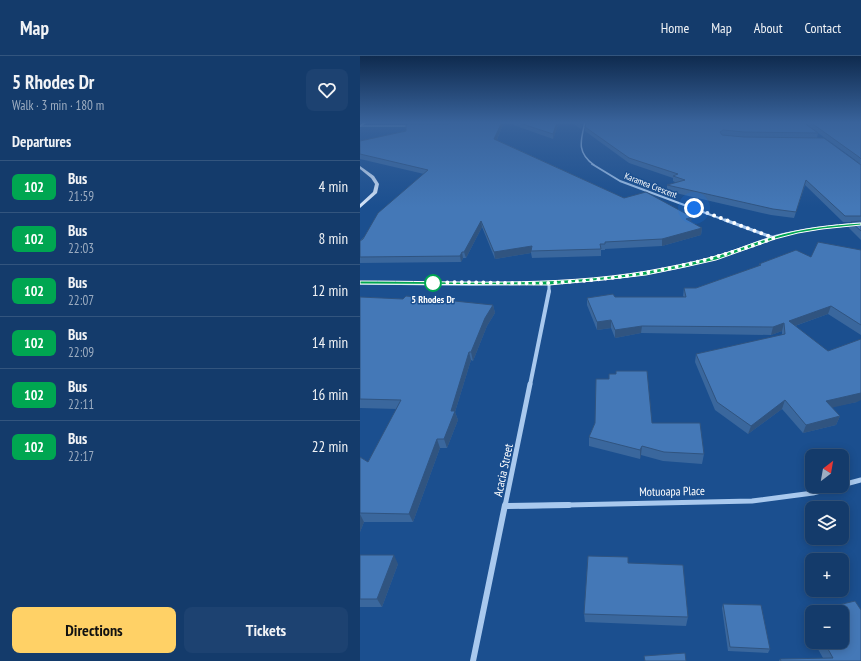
<!DOCTYPE html>
<html lang="en">
<head>
<meta charset="utf-8">
<style>
  body { margin:0; font-family:"PT Sans Narrow",sans-serif; background:#1d4271; color:#f1f3f6; height:100vh; display:flex; flex-direction:column; font-size:15px; white-space:nowrap }
  * { box-sizing:border-box; margin:0 }
  p { font-size:13px; color:#9dadc1 }
  .icon { flex:none; width:22px; height:22px; fill:none; stroke:currentColor; stroke-width:2; stroke-linecap:round; stroke-linejoin:round }
  .map { position:relative; flex:1; overflow:hidden }
  .drawer { display:flex; flex-direction:column; background:#143b6b; width:360px }
  .drawer>* { flex:none }
  .badge { padding:0 8px; border-radius:6px; font-size:14px; line-height:26px }
  .needle { width:26px; rotate:31deg }
  .fabs { position:absolute; left:445px; top:393px; display:grid; gap:8px }
  .fabs a { display:grid; place-items:center; width:44px; height:44px; border-radius:8px; background:#143b6b; box-shadow:0 2px 10px #0003,0 0 0 1px #33557e; font-size:20px }
  .you { position:absolute; width:20px; height:20px; margin:-10px; border:3px solid #fff; border-radius:50%; background:#1a73e8; box-shadow:0 0 0 6px #1a73e833 }
  .map>.badge { position:absolute; translate:-50% -50%; box-shadow:0 0 0 2px #fff }
  h2 { padding:0 12px; font-size:15px; line-height:36px }
  .round { display:grid; place-items:center; flex:none; width:42px; height:42px; border-radius:8px; background:#1d4271 }
  .overview { display:flex; align-items:center; justify-content:space-between; height:68px; padding:0 12px }
  h1 { font-size:19px; font-weight:700; line-height:30px }
  .action { display:flex; gap:8px; margin-top:auto; padding:8px 12px }
  .action a { flex:1; height:46px; border-radius:8px; background:#ffd166; color:#111; font-size:16px; font-weight:700; line-height:46px; text-align:center }
  .action a+a { background:#1d4271; color:#f1f3f6 }
  ul { padding:0; list-style:none }
  li { display:flex; align-items:center; gap:12px; height:52px; padding:0 12px; border-top:1px solid #33557e }
  li div { flex:1 }
  li b { display:block; font-size:15px }
  li em { font-style:normal }
  li .badge { min-width:44px; font-weight:700; text-align:center }
  header { display:flex; align-items:center; gap:24px; box-sizing:border-box; height:56px; padding:0 20px; background:#143b6b; border-bottom:1px solid #33557e }
  header strong { font-size:19px }
  nav { display:flex; gap:22px; margin-inline-start:auto; font-size:14px }
  main { display:flex; flex:1; min-height:0 }
  .map>svg:first-child { display:block }
</style>
</head>
<body>
<header>
<strong>Map</strong>
<nav><a>Home</a><a>Map</a><a>About</a><a>Contact</a></nav>
</header>
<main>
<section class="drawer">
<div class="overview"><div><h1>5 Rhodes Dr</h1><p>Walk · 3 min · 180 m</p></div><a class="round"><svg class="icon" aria-label="heart" viewBox="0 0 24 24"><path d="M12 20l-8-8c-3-5 5-10 8-4 3-6 11-1 8 4z"/></svg></a></div>
<h2>Departures</h2>
<ul>
<li><span class="badge" style="background:#00a651;color:#fff">102</span><div><b>Bus</b><p>21:59</p></div><em>4 min</em></li>
<li><span class="badge" style="background:#00a651;color:#fff">102</span><div><b>Bus</b><p>22:03</p></div><em>8 min</em></li>
<li><span class="badge" style="background:#00a651;color:#fff">102</span><div><b>Bus</b><p>22:07</p></div><em>12 min</em></li>
<li><span class="badge" style="background:#00a651;color:#fff">102</span><div><b>Bus</b><p>22:09</p></div><em>14 min</em></li>
<li><span class="badge" style="background:#00a651;color:#fff">102</span><div><b>Bus</b><p>22:11</p></div><em>16 min</em></li>
<li><span class="badge" style="background:#00a651;color:#fff">102</span><div><b>Bus</b><p>22:17</p></div><em>22 min</em></li>
</ul>
<div class="action"><a>Directions</a><a>Tickets</a></div>
</section>
<div class="map">
<svg width="501" height="605" viewBox="0 0 501 605">
  <rect width="100%" height="100%" fill="#1b4f8f"/>
  <g fill="none" stroke-linecap="round" stroke-linejoin="round">
    <path stroke="#a9c9ee" stroke-width="1.5" d="M225,66C221,84 216,96 234,109
      M0,70H50"/>
    <path stroke="#a9c9ee" stroke-width="2" d="M232,108L260,125L367,165"/>
    <path stroke="#a9c9ee" stroke-width="3" d="M365,164L414,182
      M0,227C96,228 192,232 287,217C311,213 336,208 360,200C380,194 398,186 417,180C445,173 473,170 501,168
      M189,227V236"/>
    <path stroke="#a9c9ee" stroke-width="4" d="M170,329L189,235"/>
    <path stroke="#a9c9ee" stroke-width="5" d="M482,429L501,424
      M145,450L170,328
      M160,450L392,445L453,437L478,430"/>
    <path stroke="#a9c9ee" stroke-width="6" d="M145,450L209,449
      M113,605L145,449"/>
    <path fill="#d6e6fa" fill-rule="evenodd" d="M4,66H8L0,71V69Z
      M0,110L14,120L19,128L17,137L0,152V148L13,136L15,128L11,122L0,113Z"/>
  </g>
  <path fill="#3a679d" d="M7,66H144L137,84L264,142L331,166L342,172L341,179L302,190L245,193V194H241V200L172,202L171,197L135,203L122,171L106,202H103L101,206L0,207V185L64,118L0,103V85L89,68H8Z
    M145,66H199L193,83Z
    M211,66H223L221,73Z
    M226,66L458,77L457,82L498,106L443,66H501V184L489,172L491,166H483L445,129L434,162L411,159L307,135V129L317,127L313,125V122L269,107L225,75Z
    M501,194V279L468,258L435,270L497,346L471,351L480,360L476,369L443,377L422,353L388,378L355,354L335,306L336,298L422,279V275L411,279L281,277L255,282L251,272L237,274L227,249V242L324,241L323,240L324,232H336L399,210V208Z
    M0,241L133,249L135,257L127,270L113,305L111,304L95,356L98,364L87,392H80L53,466H4L0,476V401L8,406L37,353L0,352Z
    M249,323L292,367L344,398L342,408L303,405L281,399L280,403L229,390V381L235,367Z
    M0,499L38,508L22,551H0Z
    M268,507L328,561L326,570L225,566L224,558Z
    M495,545L501,554V605H419L420,603L463,602L454,586H482V556H452V581L444,565L449,556Z
    M363,548L410,593L408,597L368,595L362,552Z"/>
  <path fill="#305480" d="M142,66H144L135,88L134,83Z
    M197,66H199L193,83V78Z
    M332,161L331,167L326,163Z
    M121,165L122,171L106,202L104,196Z
    M342,172L341,179L302,190V183Z
    M172,190L171,195V197L135,203L134,196Z
    M102,196L103,202L101,206L100,200Z
    M133,249L135,257L127,270L113,305L111,296L125,262Z
    M471,250L468,258L426,273L429,265Z
    M251,264V272L237,274V266Z
    M424,267L422,275L411,279L413,271Z
    M282,270L281,277L255,282V274Z
    M109,296L111,304L95,356L98,364L87,392L84,383L91,355Z
    M501,337V344L497,346L462,354L466,345Z
    M425,344L422,353L388,378L391,370Z
    M480,360L476,369L443,377L446,369Z
    M77,383L80,392L53,466L49,458Z
    M282,390L281,399L280,403V394Z
    M0,458L4,466L0,476Z
    M34,499L38,508L22,551L17,543Z"/>
  <path fill="#4478b7" stroke="#305480" d="M91,66H142L134,83L264,142L286,136L332,161L326,163L342,172L302,183L245,186V188H240L241,193L171,195L172,190L134,196L121,165L104,196H102L100,200L0,201V185L3,183L18,157L68,114L0,98V85L46,75V68H89Z
    M156,66H197L193,78Z
    M217,66H222L221,68Z
    M226,66H443L458,77L384,76L363,74L360,76L362,79L384,81L464,82L501,109V160H485L446,124L436,156L413,153L307,129L325,124L313,120L318,118L269,102L225,71Z
    M450,66H501V103L499,101Z
    M501,165V175L491,166Z
    M458,186L501,194V269L471,250L429,265L468,295L501,283V337L466,345L480,360L446,369L425,344L391,370L357,346L336,298L425,278L424,267L413,271L282,270L255,274L251,264L237,266L227,242L253,238L255,241H326L324,232H336L401,209L399,208L436,194L451,201Z
    M46,240L133,249L125,262L111,296H109L91,355H95L84,383H77L49,458L0,457V401L8,406L41,344L0,343V241L43,243Z
    M256,315H287L292,367H340L344,398L304,396L282,390L280,394L229,381L235,367L236,323H249V318H256Z
    M0,499H34L17,543H0Z
    M228,500L268,501V507L323,509L328,561L224,558Z
    M495,545L501,554V605H421L420,603L473,602L464,586H482V556H452V563L449,556Z
    M363,548L401,549L410,593L370,591Z
    M325,597L326,605H285L284,600Z"/>
  <linearGradient id="sky" x2="0" y2="1"><stop stop-color="#0f2b4f"/><stop offset="0.44" stop-color="#39639b"/><stop offset="1" stop-color="#39639b" stop-opacity="0"/></linearGradient>
  <rect width="501" height="151" fill="url(#sky)"/>
  <path fill="#00a651" stroke="#fff" d="M501,167V169L462,173L438,177L415,183L356,204L325,211L286,219L243,224L189,229L0,228V225C95,225 192,231 287,215C308,211 330,207 352,201C372,196 391,187 412,181C441,172 471,169 501,167Z"/>
  <g fill="none" stroke-linecap="round" stroke-linejoin="round">
    <path stroke="#fff" stroke-width="4" stroke-dasharray="0 7.2" d="M73,227C111,225 150,228 188,227C266,224 341,209 414,182L334,152"/>
  </g>
  <circle fill="#fff" stroke="#00a651" stroke-width="2" cx="73" cy="227" r="8"/>
  <g text-anchor="middle" dominant-baseline="central" stroke-width="3" stroke-linejoin="round" paint-order="stroke">
    <g font-size="9" fill="#fff" stroke="#1b4f8f">
      <text transform="translate(291 129) rotate(21)">Karamea Crescent</text>
    </g>
    <g font-size="10" font-weight="bold" fill="#fff" stroke="#1b4f8f">
      <text x="73" y="243">5 Rhodes Dr</text>
    </g>
    <g font-size="12" fill="#fff" stroke="#1b4f8f">
      <text transform="translate(143 414) rotate(-78)">Acacia Street</text>
      <text transform="translate(312 435) rotate(-1)">Motuoapa Place</text>
    </g>
  </g>
</svg>
<div class="fabs">
<a><svg class="needle" viewBox="-14 -14 28 28"><path d="M0-13l5 13h-10z" fill="#e53935"/><path d="M0 13l5-13h-10z" fill="#9dadc1"/></svg></a>
<a><svg class="icon" aria-label="layers" viewBox="0 0 24 24"><path d="M12 4l9 5-9 5-9-5zM3 14l9 5 9-5"/></svg></a>
<a>+</a>
<a>−</a>
</div>
<div class="you" style="left:334px;top:152px"></div>
</div>
</main>
</body>
</html>
